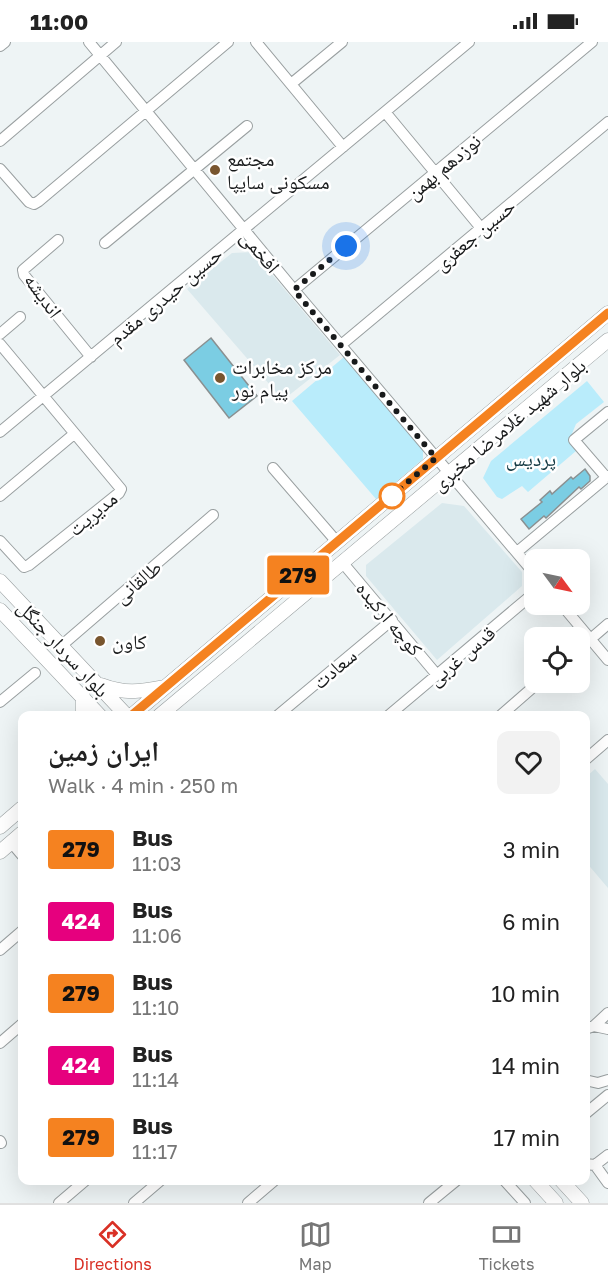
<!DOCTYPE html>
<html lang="en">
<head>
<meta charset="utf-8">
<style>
  body { margin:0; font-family:"Golos Text","Noto Naskh Arabic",sans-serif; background:#f2f2f2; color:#222; height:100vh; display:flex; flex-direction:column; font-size:22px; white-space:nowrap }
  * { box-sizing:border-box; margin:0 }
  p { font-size:20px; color:#767676 }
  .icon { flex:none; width:33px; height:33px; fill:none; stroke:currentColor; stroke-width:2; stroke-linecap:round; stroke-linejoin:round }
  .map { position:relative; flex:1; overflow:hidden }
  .panel { position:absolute; left:18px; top:669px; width:572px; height:474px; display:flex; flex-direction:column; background:#fff; border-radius:12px; box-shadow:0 6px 24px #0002 }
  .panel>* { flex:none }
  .badge { padding:0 12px; border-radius:4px; font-size:21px; line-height:39px }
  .needle { width:39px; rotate:123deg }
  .tools { position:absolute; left:524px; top:507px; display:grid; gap:12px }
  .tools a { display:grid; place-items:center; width:66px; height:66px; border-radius:12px; background:#fff; box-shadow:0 6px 24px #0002; font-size:30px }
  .you { position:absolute; width:30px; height:30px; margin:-15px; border:4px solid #fff; border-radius:50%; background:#1a73e8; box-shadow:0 0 0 9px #1a73e833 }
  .map>.badge { position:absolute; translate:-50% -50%; box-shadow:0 0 0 3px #fff }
  .round { display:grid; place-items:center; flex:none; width:63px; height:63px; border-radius:12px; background:#f2f2f2 }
  .head { display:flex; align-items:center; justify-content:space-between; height:102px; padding:0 30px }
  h1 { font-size:28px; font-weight:700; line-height:45px }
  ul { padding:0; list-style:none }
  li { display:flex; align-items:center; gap:18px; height:72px; padding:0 30px }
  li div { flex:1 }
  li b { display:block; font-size:22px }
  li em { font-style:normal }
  li .badge { min-width:66px; font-weight:700; text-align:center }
  .status { display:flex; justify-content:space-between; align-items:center; height:42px; padding:0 30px; background:#fff; direction:ltr }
  .status svg { height:16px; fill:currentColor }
  .dock { display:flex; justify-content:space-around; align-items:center; height:84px; border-top:2px solid #e0e0e0; background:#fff; font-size:16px; color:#767676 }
  .dock a { display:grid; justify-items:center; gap:3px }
  .dock .selected { color:#d93025 }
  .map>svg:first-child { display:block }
</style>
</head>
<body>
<div class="status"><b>11:00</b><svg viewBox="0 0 49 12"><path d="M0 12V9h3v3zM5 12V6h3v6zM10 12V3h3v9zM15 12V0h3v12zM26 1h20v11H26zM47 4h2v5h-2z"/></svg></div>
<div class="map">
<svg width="608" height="1161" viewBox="0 0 608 1161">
  <rect width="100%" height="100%" fill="#eef4f5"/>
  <path fill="#dae9ed" d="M253,210L340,313L283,358L187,247L232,211Z
    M442,461L464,464L522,530V544L437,618L366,534V523Z
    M595,727L608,742V846L585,819V736Z"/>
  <path fill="#b9ecfb" d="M344,315L423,408V417L376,457L292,359Z
    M587,339L604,360L576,382L569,399L576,409L528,450L522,444L502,457L497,455L483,436L491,419Z"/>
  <path fill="#7bcde3" stroke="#8a9091" stroke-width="1.5" d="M211,296L257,354L229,376L184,318Z
    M585,427L590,434V439L581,447L579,445L546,476L544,474L529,487L521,477L542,460L540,458L550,449L552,452L571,435L573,437Z"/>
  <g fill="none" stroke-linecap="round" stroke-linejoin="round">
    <g stroke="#999fa0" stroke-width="12">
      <path id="minor" d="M89,0L294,248L534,531
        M256,0L343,105
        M0,4L5,0
        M291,42L342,0
        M385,70L481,186
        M0,99L116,0
        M0,127L29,160L34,162L39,159L228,0
        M58,198L23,228L24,233L91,315
        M105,201L247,84
        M294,248L592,0
        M0,292L20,275
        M0,302L121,447L119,451L29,523L24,525L0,499
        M341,303L608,80
        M0,390L469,0
        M273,426L337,500
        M606,435L574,398L608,370
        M0,454L74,392
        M517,510L608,434
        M342,520L437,633
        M561,562L608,618
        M61,604L213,473
        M579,607L608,582
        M0,660L35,631
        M277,674L392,578
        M388,674L534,551
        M500,674L539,640
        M585,718L608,698
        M11,800L22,813
        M0,908L22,889
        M594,984L608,971
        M585,987L594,984L608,987
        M0,1001L22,982
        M585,1038L598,1041L608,1038
        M585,1072L608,1053
        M0,1099L1,1101
        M585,1122L595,1123L608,1141
        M595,1123L608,1113
        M504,1138L525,1161
        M59,1161L86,1138
        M134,1161L161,1138
        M248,1161L275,1138
        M429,1161L457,1138"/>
    </g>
    <g stroke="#999fa0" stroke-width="15">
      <path id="major" d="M0,539L127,674
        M0,568L100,674
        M101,643C125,652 139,650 164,645
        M83,654V674
        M131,674L608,271
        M159,674L608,298
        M0,785L22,766
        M0,810L22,791
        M535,1138L556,1161
        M561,1138L582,1161"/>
    </g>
    <use href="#minor" stroke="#fff" stroke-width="10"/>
    <use href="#major" stroke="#fff" stroke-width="14"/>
  </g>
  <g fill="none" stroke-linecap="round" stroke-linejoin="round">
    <g stroke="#fff" stroke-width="14">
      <path id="line" d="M131,674L608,271"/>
    </g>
    <use href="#line" stroke="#f58220" stroke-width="9"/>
    <path stroke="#181a1b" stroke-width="6" stroke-dasharray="0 10.8" d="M346,204L294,248L436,416L387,458L392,454"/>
  </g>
  <g fill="#78552e" stroke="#fff" stroke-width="2">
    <circle cx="215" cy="128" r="6"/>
    <circle cx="220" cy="336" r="6"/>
    <circle cx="100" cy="599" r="6"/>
  </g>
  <circle fill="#fff" stroke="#f58220" stroke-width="3" cx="392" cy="454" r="12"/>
  <g text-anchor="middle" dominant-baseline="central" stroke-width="5" stroke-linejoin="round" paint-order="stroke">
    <g font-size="20" fill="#181a1b" stroke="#fff" text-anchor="start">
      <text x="227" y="116">مجتمع<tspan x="227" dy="23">مسکونی سایپا</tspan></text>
      <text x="232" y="324">مرکز مخابرات<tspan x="232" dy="23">پیام نور</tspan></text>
      <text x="112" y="599">کاون</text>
    </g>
    <g font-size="20" fill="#181a1b" stroke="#fff">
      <text transform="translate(443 124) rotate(-40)">نوزدهم بهمن</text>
      <text transform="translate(474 192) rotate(-40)">حسین جعفری</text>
      <text transform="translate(261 209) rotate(50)">افخمی</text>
      <text transform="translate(44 253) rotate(54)">اندیشه</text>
      <text transform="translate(165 253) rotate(-40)">حسین حیدری مقدم</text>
      <text transform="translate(508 382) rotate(-40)">بلوار شهید غلامرضا مخبری</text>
      <text transform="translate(92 471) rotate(-40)">مدیریت</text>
      <text transform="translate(137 539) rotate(-40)">طالقانی</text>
      <text transform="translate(390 576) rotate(50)">کوچه ارکیده</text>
      <text transform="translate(64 606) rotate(47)">بلوار سردار جنگل</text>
      <text transform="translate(461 613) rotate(-40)">قدس غربی</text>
      <text transform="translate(334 626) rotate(-40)">سعادت</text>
    </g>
    <g font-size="20" fill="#123943" stroke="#fff">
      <text x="531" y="416">پردیس</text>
    </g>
  </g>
</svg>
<div class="tools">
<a><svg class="needle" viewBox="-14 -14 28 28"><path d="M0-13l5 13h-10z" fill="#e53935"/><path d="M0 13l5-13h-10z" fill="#767676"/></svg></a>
<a><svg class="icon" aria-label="locate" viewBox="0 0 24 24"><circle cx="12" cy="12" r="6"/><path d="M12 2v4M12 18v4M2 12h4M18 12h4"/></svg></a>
</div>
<div class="you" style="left:346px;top:204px"></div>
<b class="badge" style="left:298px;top:533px;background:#f58220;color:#111">279</b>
<section class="panel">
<div class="head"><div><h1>ایران زمین</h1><p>Walk · 4 min · 250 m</p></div><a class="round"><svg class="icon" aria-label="heart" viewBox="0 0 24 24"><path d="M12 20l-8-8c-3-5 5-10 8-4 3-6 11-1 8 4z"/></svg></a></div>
<ul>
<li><span class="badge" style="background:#f58220;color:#111">279</span><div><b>Bus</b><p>11:03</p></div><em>3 min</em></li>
<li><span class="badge" style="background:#e6007e;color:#fff">424</span><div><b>Bus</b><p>11:06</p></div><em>6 min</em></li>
<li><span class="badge" style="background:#f58220;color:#111">279</span><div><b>Bus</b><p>11:10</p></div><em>10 min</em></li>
<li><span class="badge" style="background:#e6007e;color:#fff">424</span><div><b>Bus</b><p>11:14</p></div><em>14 min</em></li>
<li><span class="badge" style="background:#f58220;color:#111">279</span><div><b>Bus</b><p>11:17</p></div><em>17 min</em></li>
</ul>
</section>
</div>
<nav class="dock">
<a class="selected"><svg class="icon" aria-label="directions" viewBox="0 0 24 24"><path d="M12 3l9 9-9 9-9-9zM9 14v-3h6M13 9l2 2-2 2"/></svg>Directions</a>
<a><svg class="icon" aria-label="map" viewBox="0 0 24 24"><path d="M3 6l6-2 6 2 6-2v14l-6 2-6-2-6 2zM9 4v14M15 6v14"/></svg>Map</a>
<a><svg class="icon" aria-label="tickets" viewBox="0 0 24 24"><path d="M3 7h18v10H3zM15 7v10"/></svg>Tickets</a>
</nav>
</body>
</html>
